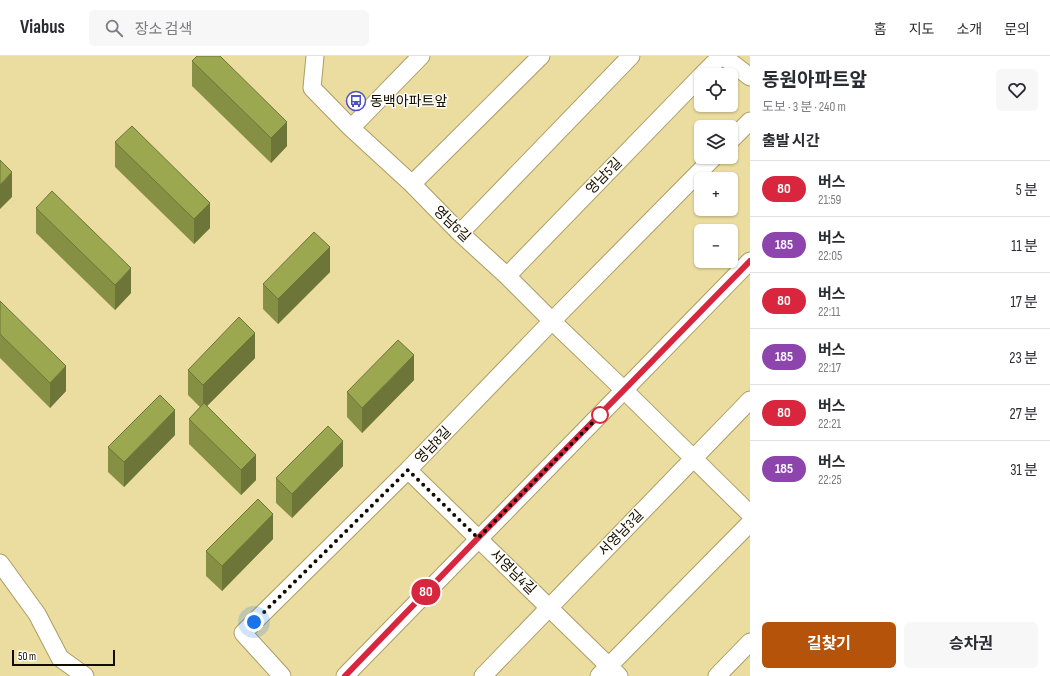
<!DOCTYPE html>
<html lang="ko">
<head>
<meta charset="utf-8">
<style>
  body { margin:0; font-family:"Sofia Sans Condensed","Noto Sans KR",sans-serif; background:#f7f7f7; color:#2b2b33; height:100vh; display:flex; flex-direction:column; font-size:15px; white-space:nowrap }
  * { box-sizing:border-box; margin:0 }
  p { font-size:13px; color:#7c7c81 }
  .icon { flex:none; width:22px; height:22px; fill:none; stroke:currentColor; stroke-width:2; stroke-linecap:round; stroke-linejoin:round }
  .map { position:relative; flex:1; overflow:hidden }
  .details { display:flex; flex-direction:column; background:#fff; width:300px }
  .details>* { flex:none }
  .badge { padding:0 8px; border-radius:13px; font-size:14px; line-height:26px }
  .tools { position:absolute; left:694px; top:12px; display:grid; gap:8px }
  .tools a { display:grid; place-items:center; width:44px; height:44px; border-radius:6px; background:#fff; box-shadow:0 1px 3px #0004; font-size:20px }
  .scale { position:absolute; left:12px; bottom:10px; width:103px; box-sizing:border-box; padding-left:4px; border:2px solid #120c00; border-top:0; font-size:11px; line-height:14px; white-space:nowrap; color:#120c00; -webkit-text-stroke:3px #fffdf7; paint-order:stroke }
  .you { position:absolute; width:20px; height:20px; margin:-10px; border:3px solid #fff; border-radius:50%; background:#1a73e8; box-shadow:0 0 0 6px #1a73e833 }
  .map>.badge { position:absolute; translate:-50% -50%; box-shadow:0 0 0 2px #fff }
  h2 { padding:0 12px; font-size:15px; line-height:36px }
  .round { display:grid; place-items:center; flex:none; width:42px; height:42px; border-radius:6px; background:#f7f7f7 }
  .overview { display:flex; align-items:center; justify-content:space-between; height:68px; padding:0 12px }
  h1 { font-size:19px; font-weight:700; line-height:30px }
  .button { display:flex; gap:8px; margin-top:auto; padding:8px 12px }
  .button a { flex:1; height:46px; border-radius:6px; background:#b45309; color:#fff; font-size:16px; font-weight:700; line-height:46px; text-align:center }
  .button a+a { background:#f7f7f7; color:#2b2b33 }
  ul { padding:0; list-style:none }
  li { display:flex; align-items:center; gap:12px; height:56px; padding:0 12px; border-top:1px solid #e1e1e2 }
  li div { flex:1 }
  li b { display:block; font-size:15px }
  li em { font-style:normal }
  li .badge { min-width:44px; font-weight:700; text-align:center }
  header { display:flex; align-items:center; gap:24px; box-sizing:border-box; height:56px; padding:0 20px; background:#fff; border-bottom:1px solid #e1e1e2 }
  header strong { font-size:19px }
  nav { display:flex; gap:22px; margin-inline-start:auto; font-size:14px }
  .search { width:280px; height:36px; background:#f7f7f7; display:flex; align-items:center; gap:10px; box-sizing:border-box; padding:0 14px; border-radius:6px; color:#7c7c81; font-size:15px }
  main { display:flex; flex:1; min-height:0 }
  .map>svg:first-child { display:block }
</style>
</head>
<body>
<header>
<strong>Viabus</strong>
<div class="search"><svg class="icon" aria-label="search" viewBox="0 0 24 24"><circle cx="10" cy="10" r="6"/><path d="M15 15l6 6"/></svg>장소 검색</div>
<nav><a>홈</a><a>지도</a><a>소개</a><a>문의</a></nav>
</header>
<main>
<div class="map">
<svg width="750" height="620" viewBox="0 0 750 620">
  <rect width="100%" height="100%" fill="#ebdca0"/>
  <g fill="none" stroke-linecap="round" stroke-linejoin="round">
    <g stroke="#ac9d63" stroke-width="19">
      <path id="minor" d="M315,0L312,32L351,72
        M421,0L351,72L412,128L460,177L507,220L552,265L624,334L750,458
        M723,0L750,21
        M702,19L721,0
        M731,84L750,65
        M412,128L541,0
        M460,177L631,0
        M507,220L701,20
        M408,414L619,620
        M0,507L37,558L60,602L85,620
        M282,620L243,577L408,414L552,265L714,101
        M345,620C479,481 616,344 750,205
        M483,620L750,344
        M599,620L750,467
        M717,620L750,586"/>
    </g>
    <use href="#minor" stroke="#fff" stroke-width="17"/>
  </g>
  <path fill="#869045" d="M192,5L287,90L271,107L192,30Z
    M115,86L210,172L194,188L115,111Z
    M36,152L131,237L115,254L36,177Z
    M330,216L278,268L263,253V228Z
    M0,245L66,335L50,352L0,302Z
    M255,302L207,350L256,424L241,439L189,388V363L200,351L188,339V314Z
    M414,324L362,377L347,361V336Z
    M175,379L124,431L108,416V391Z
    M343,410L292,462L276,447V422Z
    M273,483L222,535L206,520V495Z"/>
  <path fill="#6d7638" d="M287,66V90L271,107V82Z
    M12,116V141L0,153V129Z
    M210,147V172L194,188V163Z
    M330,191V216L278,268V243Z
    M131,212V237L115,254V229Z
    M255,277V302L203,354V329Z
    M414,299V324L362,377V352Z
    M66,310V335L50,352V327Z
    M175,354V379L124,431V406Z
    M343,385V410L292,462V438Z
    M256,399V424L241,439V414Z
    M273,458V483L222,535V510Z"/>
  <path fill="#9ca850" stroke="#6d7638" d="M197,0H220L287,66L271,82L192,5Z
    M132,70L210,147L194,163L115,86Z
    M0,104L12,116L0,129Z
    M52,135L131,212L115,229L36,152Z
    M314,176L330,191L278,243L263,228Z
    M0,245L66,310L50,327L0,278Z
    M239,261L255,277L203,329L188,314Z
    M398,284L414,299L362,352L347,336Z
    M160,339L175,354L124,406L108,391Z
    M204,347L256,399L241,414L189,363Z
    M328,370L343,385L292,438L276,422Z
    M258,443L273,458L222,510L206,495Z"/>
  <g fill="none" stroke-linecap="round" stroke-linejoin="round">
    <g stroke="#fff" stroke-width="9">
      <path id="line" d="M345,620L478,482L624,334L750,205"/>
    </g>
    <use href="#line" stroke="#d7263d" stroke-width="6"/>
    <path stroke="#120c00" stroke-width="4" stroke-dasharray="0 7.2" d="M254,566L408,414L478,482L602,357L600,359"/>
  </g>
  <defs>
    <g id="bus-ring" transform="scale(1)"><circle r="9.5" fill="#fffdf7" stroke="#4c51c7" stroke-width="1.5"/><path d="M-5-6H5V4H4V6H2V4H-2V6H-4V4H-5ZM-3.5-4V0h7V-4ZM-3.5 1.2v1.5H-2V1.2ZM2 1.2v1.5H3.5V1.2Z" fill="#4c51c7"/></g>
  </defs>
  <g fill-rule="evenodd">
    <use href="#bus-ring" x="356" y="45"/>
  </g>
  <circle fill="#fff" stroke="#d7263d" stroke-width="2" cx="600" cy="359" r="8"/>
  <g text-anchor="middle" dominant-baseline="central" stroke-width="3" stroke-linejoin="round" paint-order="stroke">
    <g font-size="14" fill="#120c00" stroke="#fffdf7" text-anchor="start">
      <text x="370" y="45">동백아파트앞</text>
    </g>
    <g font-size="14" fill="#120c00" stroke="#fffdf7">
      <text transform="translate(604 120) rotate(-46)">영남5길</text>
      <text transform="translate(452 168) rotate(44)">영남6길</text>
      <text transform="translate(433 389) rotate(-46)">영남8길</text>
      <text transform="translate(621 477) rotate(-46)">서영남3길</text>
      <text transform="translate(513 516) rotate(44)">서영남4길</text>
    </g>
  </g>
</svg>
<div class="tools">
<a><svg class="icon" aria-label="locate" viewBox="0 0 24 24"><circle cx="12" cy="12" r="6"/><path d="M12 2v4M12 18v4M2 12h4M18 12h4"/></svg></a>
<a><svg class="icon" aria-label="layers" viewBox="0 0 24 24"><path d="M12 4l9 5-9 5-9-5zM3 14l9 5 9-5"/></svg></a>
<a>+</a>
<a>−</a>
</div>
<div class="scale">50 m</div>
<div class="you" style="left:254px;top:566px"></div>
<b class="badge" style="left:426px;top:536px;background:#d7263d;color:#fff">80</b>
</div>
<section class="details">
<div class="overview"><div><h1>동원아파트앞</h1><p>도보 · 3 분 · 240 m</p></div><a class="round"><svg class="icon" aria-label="heart" viewBox="0 0 24 24"><path d="M12 20l-8-8c-3-5 5-10 8-4 3-6 11-1 8 4z"/></svg></a></div>
<h2>출발 시간</h2>
<ul>
<li><span class="badge" style="background:#d7263d;color:#fff">80</span><div><b>버스</b><p>21:59</p></div><em>5 분</em></li>
<li><span class="badge" style="background:#8e44ad;color:#fff">185</span><div><b>버스</b><p>22:05</p></div><em>11 분</em></li>
<li><span class="badge" style="background:#d7263d;color:#fff">80</span><div><b>버스</b><p>22:11</p></div><em>17 분</em></li>
<li><span class="badge" style="background:#8e44ad;color:#fff">185</span><div><b>버스</b><p>22:17</p></div><em>23 분</em></li>
<li><span class="badge" style="background:#d7263d;color:#fff">80</span><div><b>버스</b><p>22:21</p></div><em>27 분</em></li>
<li><span class="badge" style="background:#8e44ad;color:#fff">185</span><div><b>버스</b><p>22:25</p></div><em>31 분</em></li>
</ul>
<div class="button"><a>길찾기</a><a>승차권</a></div>
</section>
</main>
</body>
</html>
